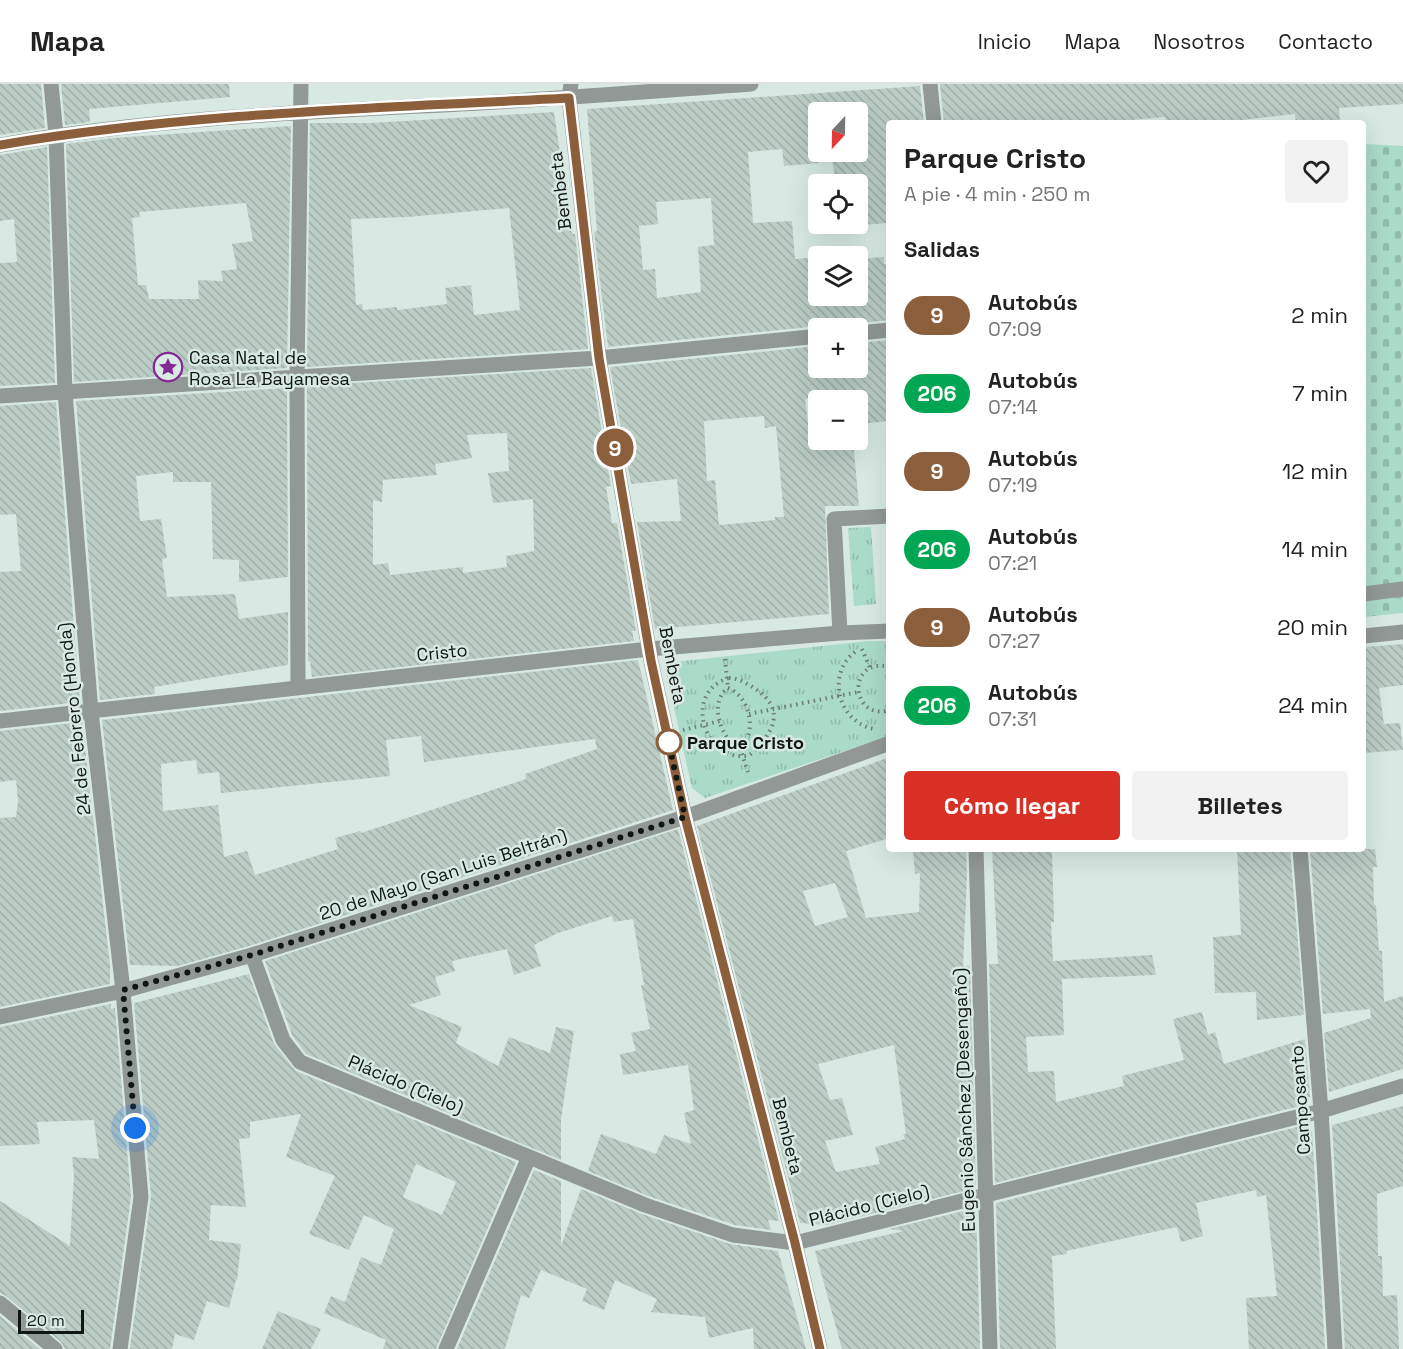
<!DOCTYPE html>
<html lang="es">
<head>
<meta charset="utf-8">
<style>
  body { margin:0; font-family:"Space Grotesk",sans-serif; background:#f2f2f2; color:#222; height:100vh; display:flex; flex-direction:column; font-size:22px; white-space:nowrap }
  * { box-sizing:border-box; margin:0 }
  p { font-size:20px; color:#767676 }
  .icon { flex:none; width:33px; height:33px; fill:none; stroke:currentColor; stroke-width:2; stroke-linecap:round; stroke-linejoin:round }
  .map { position:relative; flex:1; overflow:hidden }
  .sheet { position:absolute; left:886px; top:36px; width:480px; height:732px; display:flex; flex-direction:column; background:#fff; border-radius:6px; box-shadow:0 6px 24px #0002 }
  .sheet>* { flex:none }
  .badge { padding:0 12px; border-radius:20px; font-size:21px; line-height:39px }
  .needle { width:39px; rotate:202deg }
  .controls { position:absolute; left:808px; top:18px; display:grid; gap:12px }
  .controls a { display:grid; place-items:center; width:60px; height:60px; border-radius:6px; background:#fff; box-shadow:0 6px 24px #0002; font-size:30px }
  .scale { position:absolute; left:18px; bottom:15px; width:66px; box-sizing:border-box; padding-left:6px; border:3px solid #101614; border-top:0; font-size:16px; line-height:21px; white-space:nowrap; color:#101614; -webkit-text-stroke:4px #d8e9e3; paint-order:stroke }
  .you { position:absolute; width:30px; height:30px; margin:-15px; border:4px solid #fff; border-radius:50%; background:#1a73e8; box-shadow:0 0 0 9px #1a73e833 }
  .map>.badge { position:absolute; translate:-50% -50%; box-shadow:0 0 0 3px #fff }
  h2 { padding:0 18px; font-size:22px; line-height:54px }
  .round { display:grid; place-items:center; flex:none; width:63px; height:63px; border-radius:6px; background:#f2f2f2 }
  .overview { display:flex; align-items:center; justify-content:space-between; height:102px; padding:0 18px }
  h1 { font-size:28px; font-weight:800; line-height:45px }
  .action { display:flex; gap:12px; margin-top:auto; padding:12px 18px }
  .action a { flex:1; height:69px; border-radius:6px; background:#d93025; color:#fff; font-size:24px; font-weight:800; line-height:69px; text-align:center }
  .action a+a { background:#f2f2f2; color:#222 }
  ul { padding:0; list-style:none }
  li { display:flex; align-items:center; gap:18px; height:78px; padding:0 18px }
  li div { flex:1 }
  li b { display:block; font-size:22px }
  li em { font-style:normal }
  li .badge { min-width:66px; font-weight:700; text-align:center }
  header { display:flex; align-items:center; gap:36px; box-sizing:border-box; height:84px; padding:0 30px; background:#fff; border-bottom:2px solid #e0e0e0 }
  header strong { font-size:28px }
  nav { display:flex; gap:33px; margin-inline-start:auto; font-size:21px }
  .map>svg:first-child { display:block }
</style>
</head>
<body>
<header>
<strong>Mapa</strong>
<nav><a>Inicio</a><a>Mapa</a><a>Nosotros</a><a>Contacto</a></nav>
</header>
<div class="map">
<svg width="1403" height="1265" viewBox="0 0 1403 1265">
  <defs>
    <pattern id="grass-tufts" width="24" height="20" patternUnits="userSpaceOnUse" patternTransform="scale(1.5)"><rect width="24" height="20" fill="#aadac8"/><path d="M3 7l-1-3M5 7V3M7 7l1-3M15 17l-1-3M17 17v-4M19 17l1-3" fill="none" stroke="#91baab"/></pattern>
    <pattern id="cemetery-stones" width="16" height="16" patternUnits="userSpaceOnUse" patternTransform="scale(1.5)"><rect width="16" height="16" fill="#aadac8"/><path d="M2 7V4a2 2 0 0 1 4 0v3zM10 15v-3a2 2 0 0 1 4 0v3z" fill="#91baab"/></pattern>
    <pattern id="building-back-hatch" width="6" height="6" patternUnits="userSpaceOnUse" patternTransform="scale(1.5)"><rect width="6" height="6" fill="#bccdc6"/><path d="M-1 5l2 2M0 0l6 6M5-1l2 2" fill="none" stroke="#a1afa9"/></pattern>
  </defs>
  <rect width="100%" height="100%" fill="#d8e9e3"/>
  <path fill="url(#grass-tufts)" d="M871,443L876,520L854,522L848,444Z
    M868,557H889V652L705,714L692,704L666,588L673,578Z"/>
  <path fill="url(#cemetery-stones)" d="M1364,60L1403,62V529L1364,533Z"/>
  <path fill="url(#building-back-hatch)" fill-rule="evenodd" d="M0,0H41L45,44L0,51Z
    M61,0H229L230,13L89,25L90,38L65,41Z
    M940,0H1403V20L1339,24L1340,39H1296L1295,30L1242,36V39H1166L1165,33L1097,39H944Z
    M920,2L924,39H890V139L858,141V100H843L842,90L835,91L830,68H858V28H819V79L784,82L782,65L748,68L753,139L792,137L795,175L819,173V212H858V175L884,173V180H890V236L858,239V235L819,238V242L608,263L594,148L597,147L587,25ZM711,114L714,161L698,163L701,208L657,214L655,185L643,186L639,142L658,140L656,118Z
    M554,28L572,150H575L588,265L307,283L310,39H370ZM509,124L520,226L474,231L471,201L445,204L447,220L397,226V223L363,226L362,220L356,221L351,135L407,133Z
    M291,42L287,284L74,298L66,60L113,54ZM246,119L253,157L232,160L237,185L221,187L223,197L198,196L199,215H149L146,201H138L132,134L140,133L139,128Z
    M47,63L55,299L0,302V179L17,178L14,135L0,137V71Z
    M890,256V337L858,340V316H854V311L805,315L810,356H853L859,422H825L829,530L655,545L637,438L681,437L677,395L631,400L610,283L819,262V284H858V259ZM764,332L765,344L776,342L784,433H775V436L719,441L715,396L707,397L704,337Z
    M591,284L611,402L606,403L612,439H617L636,547H632L634,557L312,593L310,577L308,578L307,302ZM507,349L509,387L488,389L493,419L533,415L534,467L506,472L507,483L463,489V483L390,491L388,479L373,481V416L382,418L383,396L437,391L435,380L472,374L467,351Z
    M287,304L288,493L239,498V476L213,475L211,398H173V388L136,392L140,437L161,435L167,474L162,475L167,513L235,510L239,535L288,528V581L154,603L155,610L100,616L76,317Z
    M56,318L80,618L0,627V488L21,487L16,430L0,431V322Z
    M1403,560V601L1379,604L1384,640L1400,639L1403,666L1364,669V563Z
    M638,576L673,726L249,862L178,882L130,881L102,636ZM421,652L424,678L595,655L597,665L525,690L526,695L361,749L360,747L335,754L338,765L255,791L247,767L224,773L218,721L163,727L161,680L196,676L198,690L219,688L221,709L390,692L386,656Z
    M82,638L110,881V900L0,923V734L16,733L18,717L16,696L0,698V647Z
    M890,673V754L846,767L866,834L919,828L920,789L915,790L913,765H966L967,793L963,882H970L976,1104L827,1141L800,1139L697,742ZM835,799L848,833L815,842L803,807ZM894,961L906,1050H903L905,1055L875,1063L880,1080L836,1088L825,1057L853,1051L842,1014L830,1016L818,980Z
    M678,745L779,1137L768,1136L771,1146L735,1141L648,1112L588,1087L601,1050L656,1070L664,1051L691,1060L684,1029L694,1026L688,981L623,991L620,970L636,967L631,949L650,945L641,901H644L633,835L614,838L612,832L558,849L534,861L541,882L514,891L507,865L452,877L455,887L435,893L441,911L409,921L462,943L456,959L498,982L509,953L550,969L556,943L574,947L561,1035V1076L306,970L292,951L265,877Z
    M992,765H1052L1054,838H1051L1053,877L1152,871L1156,891L1062,895L1064,951L1026,953L1028,988L1054,987L1056,1018L1124,1002L1122,992L1184,976L1173,935L1202,928L1208,951L1215,948L1224,980L1305,955L1310,1013L1300,1016V1022L995,1099L989,880H998Z
    M1237,765H1290L1304,931L1257,936L1256,908L1215,909L1213,853L1241,851Z
    M1310,765H1375L1377,783H1373L1374,821H1376L1379,867H1382L1384,918L1403,912V985L1329,1008L1324,949L1371,934L1370,925L1323,930Z
    M249,890L274,960L296,987L516,1078L436,1265H383L386,1256L324,1229L331,1212L345,1218L361,1173L381,1181L394,1145L364,1131L349,1166L309,1150L335,1092L286,1073L301,1030L250,1038V1054L239,1055L246,1123L211,1121L209,1156L241,1160L237,1196H236L229,1224L207,1217L194,1256L175,1250L172,1265H130L151,1112L134,919ZM416,1080L456,1098L442,1131L403,1113Z
    M111,920V925L115,924L131,1113L110,1265H65L61,1258L6,1212L0,1209V1117L70,1162L74,1091L72,1073L99,1075L94,1036L37,1038L40,1060L0,1062V943Z
    M1403,1022V1102L1377,1110L1378,1172H1382L1383,1212L1397,1211L1399,1265H1345L1332,1041Z
    M1301,1042L1302,1051L1312,1047L1325,1265H1249L1246,1214L1277,1212L1266,1111L1257,1113L1256,1106L1196,1119L1203,1152L1181,1158L1177,1143L1066,1167L1067,1170L1052,1172L1056,1265H1000L996,1119Z
    M534,1086L561,1097V1162L581,1105L642,1130L730,1160L778,1167L806,1265H754L753,1244L709,1254L705,1233L651,1228L657,1215L615,1196L604,1226L582,1217L587,1205L541,1186L529,1214L521,1211L505,1265H457Z
    M976,1124L980,1265H842L815,1167L904,1147L889,1145Z
    M278,1227L321,1245L311,1265H262Z
    M0,1232L40,1265H0Z"/>
  <g fill="none" stroke-linecap="round" stroke-linejoin="round">
    <path stroke="#707b78" stroke-width="4" stroke-dasharray="1.5 4.5" stroke-linecap="butt" d="M862,565L870,584
      M855,568C826,590 838,638 874,645
      M725,575L728,604
      M890,583C846,572 850,638 890,626
      M729,594C737,594 744,598 751,602C774,616 782,632 764,656C759,662 754,669 747,672C702,677 683,607 729,594Z
      M728,604C750,612 759,651 738,665C721,653 708,619 728,604Z
      M887,627L890,636
      M749,630L858,608
      M683,646L720,637
      M740,664L749,691"/>
    <path stroke="#919895" stroke-width="15" d="M51,0L56,51L65,308L91,628L123,907L141,1113L120,1265
      M571,0L569,14L599,274L651,577L685,733L795,1159L820,1265
      M930,0L934,39
      M0,61C152,34 307,28 461,20C558,15 655,7 751,0
      M858,249L890,246
      M0,312L599,274L819,252
      M1364,510L1403,505
      M840,549L834,435L890,432
      M1364,552L1403,548
      M298,604L297,294L301,0
      M0,637L649,565L840,549L890,547
      M976,765L990,1265
      M1300,765L1321,1027L1335,1265
      M252,871L283,956L300,978L645,1121L733,1151L795,1159L1321,1027L1403,1002
      M0,933L123,907L252,871L685,733L890,659
      M0,1219L55,1265
      M446,1265L529,1073"/>
  </g>
  <g fill="none" stroke-linecap="round" stroke-linejoin="round">
    <g stroke="#fff" stroke-width="14">
      <path id="line" d="M0,61C187,29 379,24 569,14L599,274L651,577L685,733L795,1159L820,1265"/>
    </g>
    <use href="#line" stroke="#8b5e3c" stroke-width="9"/>
    <path stroke="#101614" stroke-width="6" stroke-dasharray="0 10.8" d="M135,1044L123,906L252,871L685,733L667,651L669,658"/>
  </g>
  <defs>
    <g id="sight-ring" transform="scale(1.5)"><circle r="9.5" fill="#d8e9e3" stroke="#832895" stroke-width="1.5"/><path d="M0-6L1.8-2.2L6-1.7L2.9 1.2L3.7 5.4L0 3.3L-3.7 5.4L-2.9 1.2L-6-1.7L-1.8-2.2Z" fill="#832895"/></g>
  </defs>
  <g fill-rule="evenodd">
    <use href="#sight-ring" x="168" y="283"/>
  </g>
  <circle fill="#fff" stroke="#8b5e3c" stroke-width="3" cx="669" cy="658" r="12"/>
  <g text-anchor="middle" dominant-baseline="central" stroke-width="5" stroke-linejoin="round" paint-order="stroke">
    <g font-size="18" fill="#101614" stroke="#d8e9e3">
      <text transform="translate(560 107) rotate(-97)">Bembeta</text>
      <text transform="translate(442 568) rotate(-6)">Cristo</text>
      <text transform="translate(673 581) rotate(79)">Bembeta</text>
      <text transform="translate(74 635) rotate(-96)">24 de Febrero (Honda)</text>
      <text transform="translate(443 790) rotate(-18)">20 de Mayo (San Luis Beltrán)</text>
      <text transform="translate(406 1000) rotate(23)">Plácido (Cielo)</text>
      <text transform="translate(964 1016) rotate(-92)">Eugenio Sánchez (Desengaño)</text>
      <text transform="translate(1300 1016) rotate(-94)">Camposanto</text>
      <text transform="translate(788 1052) rotate(76)">Bembeta</text>
      <text transform="translate(869 1121) rotate(-14)">Plácido (Cielo)</text>
    </g>
    <g font-size="18" fill="#101614" stroke="#d8e9e3" text-anchor="start">
      <text x="189" y="273">Casa Natal de<tspan x="189" dy="21">Rosa La Bayamesa</tspan></text>
    </g>
    <g font-size="18" font-weight="bold" fill="#101614" stroke="#d8e9e3" text-anchor="start">
      <text x="687" y="658">Parque Cristo</text>
    </g>
  </g>
</svg>
<div class="controls">
<a><svg class="needle" viewBox="-14 -14 28 28"><path d="M0-13l5 13h-10z" fill="#e53935"/><path d="M0 13l5-13h-10z" fill="#767676"/></svg></a>
<a><svg class="icon" aria-label="locate" viewBox="0 0 24 24"><circle cx="12" cy="12" r="6"/><path d="M12 2v4M12 18v4M2 12h4M18 12h4"/></svg></a>
<a><svg class="icon" aria-label="layers" viewBox="0 0 24 24"><path d="M12 4l9 5-9 5-9-5zM3 14l9 5 9-5"/></svg></a>
<a>+</a>
<a>−</a>
</div>
<div class="scale">20 m</div>
<div class="you" style="left:135px;top:1044px"></div>
<b class="badge" style="left:615px;top:364px;background:#8b5e3c;color:#fff">9</b>
<section class="sheet">
<div class="overview"><div><h1>Parque Cristo</h1><p>A pie · 4 min · 250 m</p></div><a class="round"><svg class="icon" aria-label="heart" viewBox="0 0 24 24"><path d="M12 20l-8-8c-3-5 5-10 8-4 3-6 11-1 8 4z"/></svg></a></div>
<h2>Salidas</h2>
<ul>
<li><span class="badge" style="background:#8b5e3c;color:#fff">9</span><div><b>Autobús</b><p>07:09</p></div><em>2 min</em></li>
<li><span class="badge" style="background:#00a651;color:#fff">206</span><div><b>Autobús</b><p>07:14</p></div><em>7 min</em></li>
<li><span class="badge" style="background:#8b5e3c;color:#fff">9</span><div><b>Autobús</b><p>07:19</p></div><em>12 min</em></li>
<li><span class="badge" style="background:#00a651;color:#fff">206</span><div><b>Autobús</b><p>07:21</p></div><em>14 min</em></li>
<li><span class="badge" style="background:#8b5e3c;color:#fff">9</span><div><b>Autobús</b><p>07:27</p></div><em>20 min</em></li>
<li><span class="badge" style="background:#00a651;color:#fff">206</span><div><b>Autobús</b><p>07:31</p></div><em>24 min</em></li>
</ul>
<div class="action"><a>Cómo llegar</a><a>Billetes</a></div>
</section>
</div>
</body>
</html>
